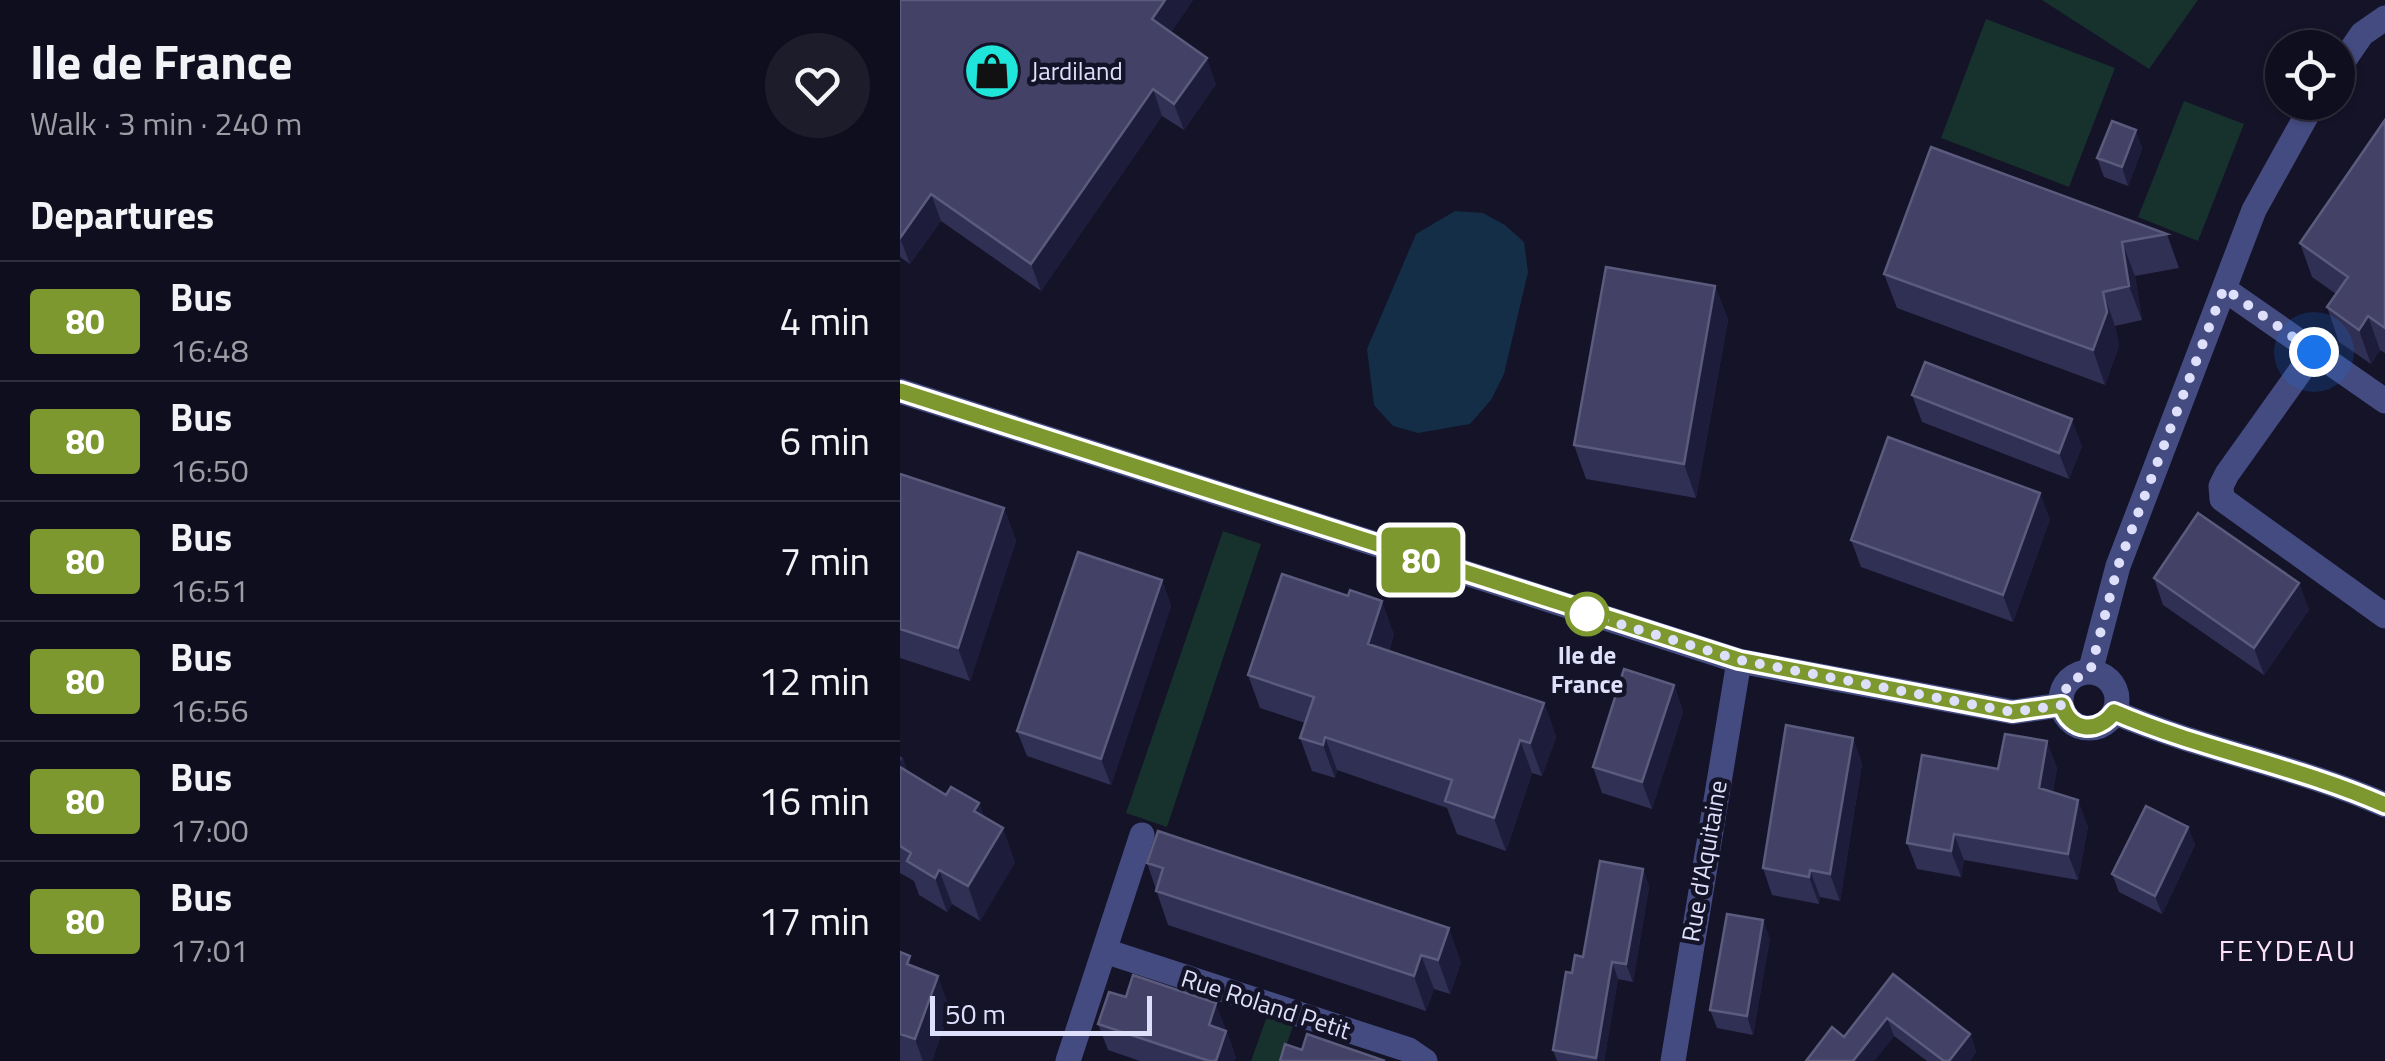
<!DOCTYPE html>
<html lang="en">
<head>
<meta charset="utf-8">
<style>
  body { margin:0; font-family:"Titillium Web",sans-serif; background:#1d1c2b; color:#f1f3f6; height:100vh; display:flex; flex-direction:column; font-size:38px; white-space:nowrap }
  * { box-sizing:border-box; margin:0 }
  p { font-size:32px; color:#9b9ca4 }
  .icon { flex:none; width:55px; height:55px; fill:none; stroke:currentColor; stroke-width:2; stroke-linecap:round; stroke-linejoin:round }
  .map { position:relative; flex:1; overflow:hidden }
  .side { display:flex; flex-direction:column; background:#0f0e1e; width:900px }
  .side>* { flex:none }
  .badge { padding:0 20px; border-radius:8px; font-size:35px; line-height:65px }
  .controls { position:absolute; left:1365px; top:30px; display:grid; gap:20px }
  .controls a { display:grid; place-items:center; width:90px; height:90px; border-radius:50%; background:#0f0e1e; box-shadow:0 2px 8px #0004,0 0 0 2px #2f2e3c; font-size:50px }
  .scale { position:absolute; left:30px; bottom:25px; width:222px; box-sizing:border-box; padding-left:10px; border:5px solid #dedffb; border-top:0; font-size:28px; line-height:35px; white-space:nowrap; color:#dedffb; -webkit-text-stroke:8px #141328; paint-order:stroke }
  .you { position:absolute; width:50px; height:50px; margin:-25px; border:8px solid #fff; border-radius:50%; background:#1a73e8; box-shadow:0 0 0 15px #1a73e833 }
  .map>.badge { position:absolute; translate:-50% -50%; box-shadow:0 0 0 5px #fff }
  h2 { padding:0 30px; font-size:38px; line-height:90px }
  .round { display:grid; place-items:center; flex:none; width:105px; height:105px; border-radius:52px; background:#1d1c2b }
  .headline { display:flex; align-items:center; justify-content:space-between; height:170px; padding:0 30px }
  h1 { font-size:48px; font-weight:700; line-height:75px }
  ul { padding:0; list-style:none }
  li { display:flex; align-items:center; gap:30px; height:120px; padding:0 30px; border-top:2px solid #2f2e3c }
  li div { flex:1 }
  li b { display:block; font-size:38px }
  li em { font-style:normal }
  li .badge { min-width:110px; font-weight:700; text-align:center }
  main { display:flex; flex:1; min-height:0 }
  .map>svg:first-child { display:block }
</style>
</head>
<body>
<main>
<section class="side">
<div class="headline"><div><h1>Ile de France</h1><p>Walk · 3 min · 240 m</p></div><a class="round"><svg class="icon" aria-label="heart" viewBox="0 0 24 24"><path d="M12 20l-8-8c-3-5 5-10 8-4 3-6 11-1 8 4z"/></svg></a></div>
<h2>Departures</h2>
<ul>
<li><span class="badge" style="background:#7c982e;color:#fff">80</span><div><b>Bus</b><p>16:48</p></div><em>4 min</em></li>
<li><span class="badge" style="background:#7c982e;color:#fff">80</span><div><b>Bus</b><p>16:50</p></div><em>6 min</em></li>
<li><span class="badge" style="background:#7c982e;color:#fff">80</span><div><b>Bus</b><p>16:51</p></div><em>7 min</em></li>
<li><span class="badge" style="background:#7c982e;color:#fff">80</span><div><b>Bus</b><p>16:56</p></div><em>12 min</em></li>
<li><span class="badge" style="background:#7c982e;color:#fff">80</span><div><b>Bus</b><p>17:00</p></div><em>16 min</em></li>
<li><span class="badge" style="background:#7c982e;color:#fff">80</span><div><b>Bus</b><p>17:01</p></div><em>17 min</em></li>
</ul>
</section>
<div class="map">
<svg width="1485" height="1061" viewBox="0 0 1485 1061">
  <rect width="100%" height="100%" fill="#141328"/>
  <path fill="#17312c" d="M1142,0H1298L1249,69Z
    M1086,19L1215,68L1169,187L1041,138Z
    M1284,101L1344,124L1298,241L1238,217Z
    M323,531L361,544L267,827L226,813Z
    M371,1005L397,1014L381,1061H351Z"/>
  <path fill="#132e46" d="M555,211L583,213L605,225L624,242L628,272L604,374L591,400L570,424L518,433L493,426L474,405L467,349L516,234Z"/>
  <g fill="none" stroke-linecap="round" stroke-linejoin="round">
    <path stroke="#444b81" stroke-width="25" d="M1438,69L1462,34L1485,18
      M1324,289L1485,401
      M1414,352L1327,474L1321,486L1322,499L1485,616
      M0,391L839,661L1113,712L1161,705
      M1190,672L1218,566L1354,210L1414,102
      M1161 700a28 28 0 1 1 56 0a28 28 0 1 1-56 0Z
      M1214,712C1302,750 1397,766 1485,805
      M205,951L509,1050L525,1061
      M168,1061L242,835
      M773,1061L839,661"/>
  </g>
  <path fill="#302f54" d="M0,0H293L271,32L316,84L284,130L262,116L141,291L41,221L10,264L0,257Z
    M1485,120V353L1480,350L1471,364L1439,342L1427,307L1436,294L1412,277L1400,243Z
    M1236,130L1242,149L1228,186L1204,177L1197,158Z
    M1267,234L1279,268L1235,276L1242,320L1215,326L1219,346L1205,385L997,308L984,274Z
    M815,286L828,320L796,498L686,479L674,445Z
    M1012,395L1182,446L1169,479L1022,422Z
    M0,474L104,508L116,541L70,681L0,658Z
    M1150,519L1113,622L961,567L951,540Z
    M1254,578L1399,583L1409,610L1364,675L1263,605Z
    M262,580L271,606L211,785L127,756L117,731Z
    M494,634L489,651L644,703L656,737L642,776L632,773L606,851L557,834L547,808L437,770L435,778L412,771L400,738L405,723L360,708L348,675Z
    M774,685L783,712L752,809L702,793L693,767Z
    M953,738L962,764L940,901L920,897L919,904L872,895L863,868Z
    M0,756L3,758L7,772L46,795L79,803L84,817L115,862L80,921L52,904L47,912L19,895L14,881L0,873Z
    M1157,767L1153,792L1188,826L1178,880L1064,860L1061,877L1017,869L1007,843L1098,769Z
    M1288,827L1295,845L1262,914L1219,892L1212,874Z
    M247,863L561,962L550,994L534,989L526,1011L268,925Z
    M743,869L749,887L733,982L718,979L704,1061H657L653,1050L672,973Z
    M870,938L853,1035L817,1028L810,1010Z
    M0,952L50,1010L32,1061H0Z
    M993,974L1070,1034L1076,1052L1070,1061H1027L994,1036L974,1061H906L944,1037Z
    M198,1024L326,1030L336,1058L334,1061H240L208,1050Z"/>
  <path fill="#1d1c3b" d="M265,0H293L262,46L252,19Z
    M307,58L316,84L284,130L274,104Z
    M253,89L262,116L141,291L131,264Z
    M1236,130L1242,149L1228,186L1222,167Z
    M31,194L41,221L10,264L0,238Z
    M1222,242L1235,276L1242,320L1229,286Z
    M815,286L828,320L796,498L784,464Z
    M1203,292L1215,326L1219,346L1205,385L1193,350Z
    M1468,316L1480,350L1471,364L1459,330Z
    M1172,419L1182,446L1169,479L1159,453Z
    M1140,493L1150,519L1113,622L1103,595Z
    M104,508L116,541L70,681L58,648Z
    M262,580L271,606L211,785L201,759Z
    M1399,583L1409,610L1364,675L1354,648Z
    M482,601L494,634L480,677L468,644Z
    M774,685L783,712L752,809L742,782Z
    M644,703L656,737L642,776L630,743Z
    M425,737L437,770L435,778L423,745Z
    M953,738L962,764L940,901L930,874Z
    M620,740L632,773L606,851L594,818Z
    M1147,741L1157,767L1149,815L1139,788Z
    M3,758L15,792L0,772V762Z
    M1178,800L1188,826L1178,880L1168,854Z
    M79,803L91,838L74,811Z
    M1288,827L1295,845L1262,914L1255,896Z
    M103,828L115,862L80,921L68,886Z
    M1054,834L1064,860L1061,877L1051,851Z
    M743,869L749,887L733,982L726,964Z
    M39,870L52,904L47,912L35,878Z
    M910,870L920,897L919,904L909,877Z
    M863,920L870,938L853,1035L847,1016Z
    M549,928L561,962L550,994L538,960Z
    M521,955L534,989L526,1011L514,976Z
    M712,962L718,979L704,1061H697L696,1058Z
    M38,976L50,1010L32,1061H23L15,1039Z
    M316,1003L326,1030L322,1044L326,1031L336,1058L334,1061H316L309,1025Z
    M987,1018L994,1036L974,1061H953Z
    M1070,1034L1076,1052L1070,1061H1049Z"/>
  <path fill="#434266" stroke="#5b5b7d" stroke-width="2.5" d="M0,0H265L252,19L307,58L274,104L253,89L131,264L31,194L0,238Z
    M1485,120V328L1468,316L1459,330L1427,307L1448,277L1400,243Z
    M1212,121L1236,130L1222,167L1197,158Z
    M1031,147L1267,234L1222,242L1229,286L1203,292L1207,312L1193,350L984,274Z
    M706,267L815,286L784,464L674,445Z
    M1025,362L1172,419L1159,453L1012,395Z
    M988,437L1140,493L1103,595L951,540Z
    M0,474L104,508L58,648L0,629Z
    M1298,513L1399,583L1354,648L1254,578Z
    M178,552L262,580L201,759L117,731Z
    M382,574L448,596L450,590L482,601L468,644L644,703L630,743L620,740L594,818L545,801L552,780L425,737L423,745L400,738L414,697L348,675Z
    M724,669L774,685L742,782L693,767Z
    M886,725L953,738L930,874L910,870L909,877L863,868Z
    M1105,734L1147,741L1139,788L1178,800L1168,854L1054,834L1051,851L1007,843L1022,755L1098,769Z
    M0,767L46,795L51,787L79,803L74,811L103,828L68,886L39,870L35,878L7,861L11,853L0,846Z
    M1246,806L1288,827L1255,896L1212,874Z
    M258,831L549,928L538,960L521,955L514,976L256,891L263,868L247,863Z
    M700,861L743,869L726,964L712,962L696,1058L653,1050L666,972L672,973L675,955L683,957Z
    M827,914L863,920L847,1016L810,1010Z
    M0,952L10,956L7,964L38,976L15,1039L0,1034Z
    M993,974L1070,1034L1049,1061H1044L987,1018L953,1061H906L932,1027L944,1037Z
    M233,975L316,1003L309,1025L326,1031L316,1061H309L198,1024L209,992L226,997Z
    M407,1034L485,1061H380L385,1044L402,1050Z"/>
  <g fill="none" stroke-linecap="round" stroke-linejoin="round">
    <g stroke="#fff" stroke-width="22">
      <path id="line" d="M0,391L839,660L1112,712L1162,705C1170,732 1198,734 1214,712C1302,750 1397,766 1485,805"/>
    </g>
    <use href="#line" stroke="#7c982e" stroke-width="15"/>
    <path stroke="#dedffb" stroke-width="10" stroke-dasharray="0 18" d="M687,614L839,660L1112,712L1162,705L1168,682L1190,672L1218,566L1324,288L1414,352"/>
  </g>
  <defs>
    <g id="shop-disc" transform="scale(2.875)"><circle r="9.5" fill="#20e5db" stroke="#141328"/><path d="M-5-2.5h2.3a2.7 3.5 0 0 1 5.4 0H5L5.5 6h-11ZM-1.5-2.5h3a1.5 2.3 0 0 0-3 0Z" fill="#111"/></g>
  </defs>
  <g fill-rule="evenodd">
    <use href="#shop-disc" x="92" y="71"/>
  </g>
  <circle fill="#fff" stroke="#7c982e" stroke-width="5" cx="687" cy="614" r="20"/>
  <g text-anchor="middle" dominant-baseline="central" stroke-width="9" stroke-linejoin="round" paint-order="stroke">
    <g font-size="25" fill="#dedffb" stroke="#141328" text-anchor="start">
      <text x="131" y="71">Jardiland</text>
    </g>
    <g font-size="25" font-weight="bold" fill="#dedffb" stroke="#141328">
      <text x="687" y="655">Ile de<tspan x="687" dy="29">France</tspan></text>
    </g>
    <g font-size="25" fill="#dedffb" stroke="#141328">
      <text transform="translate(804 861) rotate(-80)">Rue d'Aquitaine</text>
      <text transform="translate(366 1004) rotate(18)">Rue Roland Petit</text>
    </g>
    <g font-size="30" letter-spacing="2.5" fill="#fbe0f6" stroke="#141328">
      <text x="1388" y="950">FEYDEAU</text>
    </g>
  </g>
</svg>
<div class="controls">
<a><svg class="icon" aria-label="locate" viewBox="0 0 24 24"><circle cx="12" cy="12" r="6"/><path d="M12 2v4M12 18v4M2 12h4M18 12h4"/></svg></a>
</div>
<div class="scale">50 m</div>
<div class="you" style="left:1414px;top:352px"></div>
<b class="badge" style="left:521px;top:560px;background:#7c982e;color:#fff">80</b>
</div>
</main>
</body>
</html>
